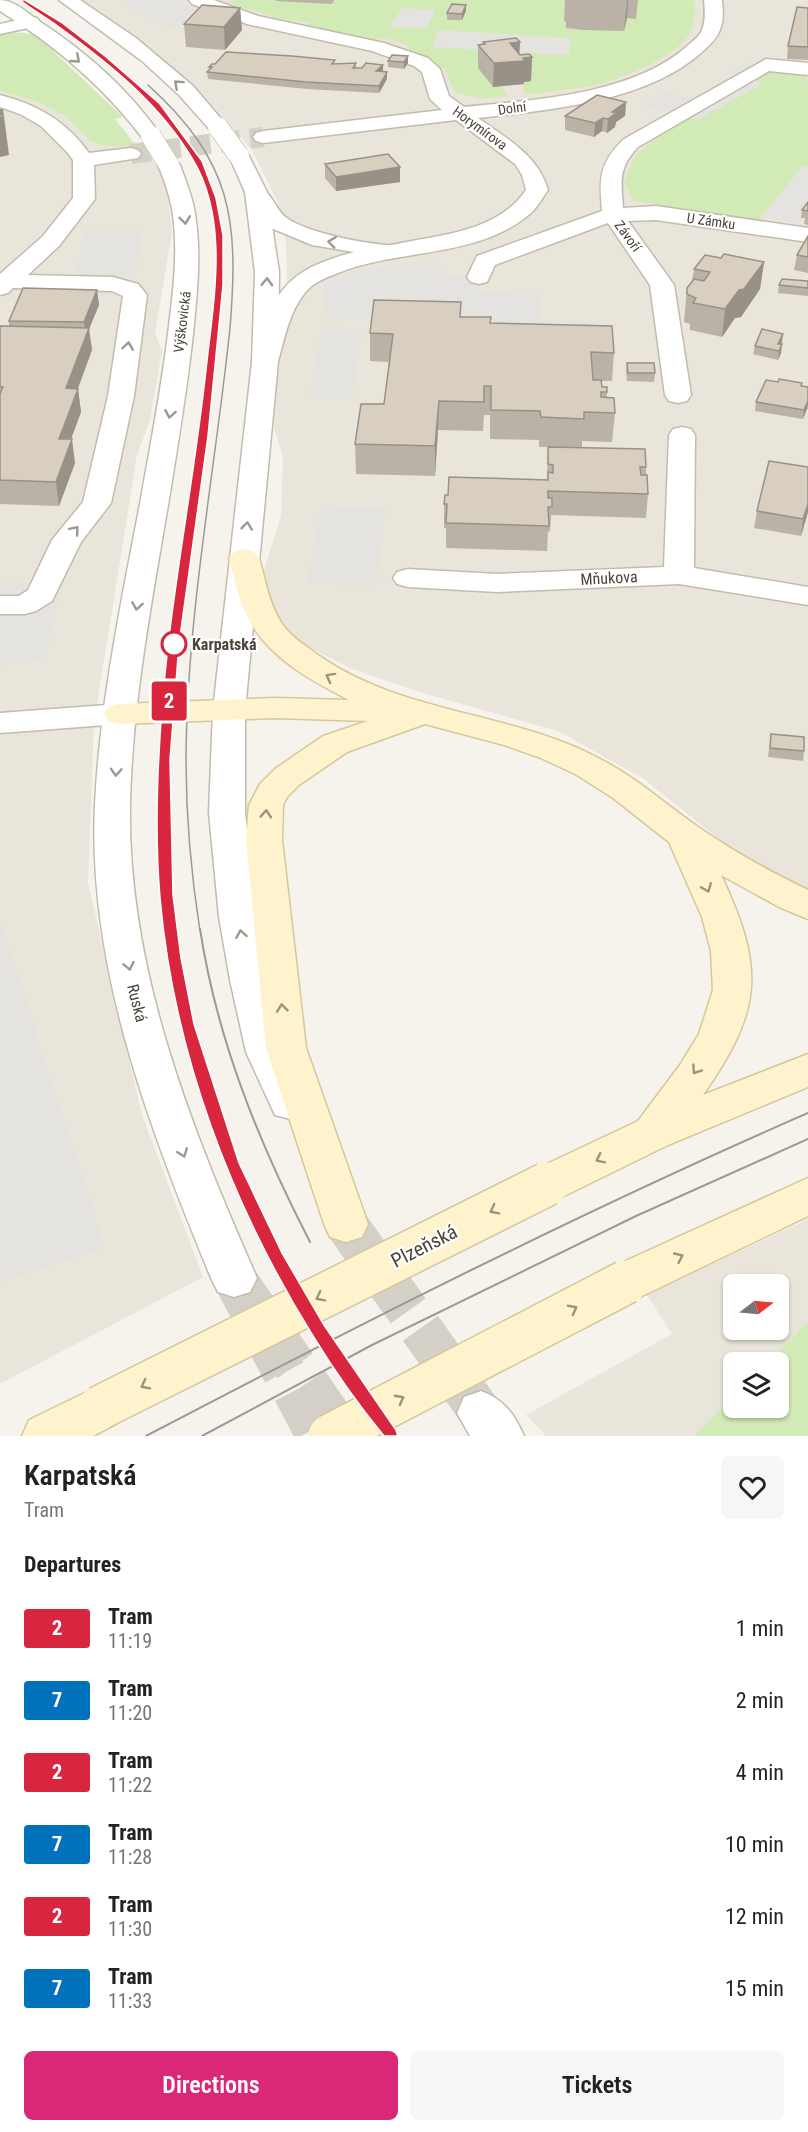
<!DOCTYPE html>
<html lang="en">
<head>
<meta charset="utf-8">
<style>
  body { margin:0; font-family:"Roboto Condensed",sans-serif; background:#f6f6f6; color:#222; height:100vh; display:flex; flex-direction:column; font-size:22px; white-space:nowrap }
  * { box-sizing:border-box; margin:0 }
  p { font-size:20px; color:#767676 }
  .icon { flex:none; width:33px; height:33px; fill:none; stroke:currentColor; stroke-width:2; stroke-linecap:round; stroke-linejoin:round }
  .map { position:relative; height:1436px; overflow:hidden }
  .side { display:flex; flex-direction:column; background:#fff; flex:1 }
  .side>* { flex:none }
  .badge { padding:0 12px; border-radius:4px; font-size:21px; line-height:39px }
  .needle { width:39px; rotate:74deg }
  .tools { position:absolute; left:723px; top:1274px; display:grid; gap:12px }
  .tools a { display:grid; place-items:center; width:66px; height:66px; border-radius:9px; background:#fff; box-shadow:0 2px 4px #0004; font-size:30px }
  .map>.badge { position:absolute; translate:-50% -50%; box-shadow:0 0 0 3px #fff }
  h2 { padding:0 24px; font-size:22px; line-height:54px }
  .round { display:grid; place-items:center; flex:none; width:63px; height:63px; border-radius:9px; background:#f6f6f6 }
  .head { display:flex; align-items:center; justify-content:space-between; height:102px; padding:0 24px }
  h1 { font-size:28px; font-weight:600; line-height:45px }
  .button { display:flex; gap:12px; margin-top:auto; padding:12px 24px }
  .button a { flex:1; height:69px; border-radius:9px; background:#db2777; color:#fff; font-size:24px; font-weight:600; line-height:69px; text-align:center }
  .button a+a { background:#f6f6f6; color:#222 }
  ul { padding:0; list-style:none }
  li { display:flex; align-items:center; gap:18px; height:72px; padding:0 24px }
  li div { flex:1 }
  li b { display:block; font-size:22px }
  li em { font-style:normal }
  li .badge { min-width:66px; font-weight:700; text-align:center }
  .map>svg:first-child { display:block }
</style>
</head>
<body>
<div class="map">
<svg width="808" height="1436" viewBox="0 0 808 1436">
  <rect width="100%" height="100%" fill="#f6f3ec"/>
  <path fill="#eae5da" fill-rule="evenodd" d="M80,0H808V893L725,844L644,779L558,731L419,692L350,668L308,647L281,624L259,586L281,516L283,457L274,428V396L288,322L286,242L278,203L252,150L218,113L164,61Z
    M0,91L37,102L67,117L90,141L103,146H145L166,182L172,232L155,333L162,351L150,420L137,455L94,723L88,883L142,1115L203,1277L0,1384Z
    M808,1219V1436H546L526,1415L672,1334L647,1295ZM734,1284H778V1329H734ZM734,1362H778V1407H734Z"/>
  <path fill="#d2eab5" d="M236,0H694C696,12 694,25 688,36C675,58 617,81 591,86C572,89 552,91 532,94L525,93L522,82L479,68L493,87L501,86L507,96L481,99L455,92L444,69L409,51L408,45L383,38L368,41L306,27L310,23L277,18L229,3Z
    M11,32L35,34L123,117L115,119L137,147L103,146L90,141L67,117L37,102L0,91V34Z
    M768,72L805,74L808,85V167L803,166L761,217L756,220L634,201L624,182L636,154L685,116L762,84L753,81Z
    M808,1322V1436H694L733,1397L734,1407H778V1362H768Z"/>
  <path fill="#e5e3e0" d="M119,0H175L211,17L171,28L126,7L129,5Z
    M402,8L436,10L426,28L390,27Z
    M439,30L571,38L569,55L432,47Z
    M748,62L766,65L746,76L763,84L697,120L641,104L665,91L695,99L738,76L727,73Z
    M803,166L808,167V205L794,222L761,217Z
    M142,229L136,276L75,277L84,231Z
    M409,263H442L443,277H479V292L539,294V320L608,322L611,349L470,323L326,319L324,284L357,271Z
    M322,327L363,328L352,400H309Z
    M321,506L386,509L376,586L307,583Z
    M0,583L62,584L45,660L0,665Z
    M0,919L105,1248L0,1282Z"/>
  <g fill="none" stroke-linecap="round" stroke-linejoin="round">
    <path stroke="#d4d0c8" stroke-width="20" stroke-dasharray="20 10" stroke-linecap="butt" d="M131,154L263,137"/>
    <path stroke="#d4d0c8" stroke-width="43" stroke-dasharray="43 21" stroke-linecap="butt" d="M346,1224L481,1413
      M234,1278L344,1436"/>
    <path stroke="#d4d0c8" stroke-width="43" stroke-dasharray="43 21" stroke-linecap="butt" d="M234,1278L318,1436"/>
    <g stroke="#c2bbae" stroke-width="3">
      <path id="minor" d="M189,0H214L258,16L384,43L428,58L440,69L449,96L464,107C533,100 630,95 685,48C690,43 698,38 701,32C706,22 705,10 704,0H722C723,11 724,22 719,32C715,41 708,46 701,53C645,102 550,110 478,118C506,138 538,155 548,190C543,197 538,206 532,212C480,259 399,248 338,273C325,278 312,283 304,294C289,313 284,340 278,362L274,367L265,370L256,367L252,362C275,293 280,272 354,252L312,245L271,228L245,192L248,187C271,182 272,208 288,219C297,225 315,231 326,234C344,239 367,243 385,245C392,246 404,242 412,241C453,234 501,227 526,190L522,175L515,164L456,120L263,143L256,141L253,137L256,133L263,131L442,110L430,99L422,72L414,66L372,51L247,24L192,4Z
        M31,17L37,18L40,22L37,26L0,34V24Z
        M766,59L808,63V75L769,71L638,147C618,168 621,181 623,208L656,206L808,228V242L656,220L628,221L674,285L691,395L687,401L678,403L669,401L665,395L650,285L608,223L495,265L487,282L479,284L471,282L467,277L477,256L602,211C599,178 599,163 624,139Z
        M0,95C38,105 66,121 89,153L131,148L138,150L141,154L138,158L94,165L95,199L59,246L28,275L113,277L138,284L147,295L134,396L111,503L81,542L52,601L36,611L25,614H0V596H19L28,590L52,540L83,502L108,396L123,296L112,291L13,288L8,293L0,295V274L43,236L73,198V160L67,152L41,126L20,114L0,107Z
        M682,427L691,429L695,435L694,568L808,587V605L679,584L497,592L408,587L397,584L393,578L397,572L408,569L497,574L664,567L669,435L673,429Z
        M120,704L132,707L136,714L132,721L120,724L0,733V713Z"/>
    </g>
    <g stroke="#c2bbae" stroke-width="3">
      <path id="tertiary" d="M0,0C13,0 26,11 36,19C84,50 129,89 161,136L158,140H144C105,88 56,46 0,11Z
        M59,0H80L136,38L193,86L228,127L225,131H211L179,95L142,61Z
        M239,150L246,152L249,156L267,192L279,272L278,362L245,710V813L257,917L268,980L286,1052L311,1103L305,1115L290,1119L275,1115L246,1052L230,980L219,917L209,813L213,710L252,362L255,272L245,192L229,156L232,152Z
        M169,159L176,161L180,165C185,179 191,193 194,208C202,250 197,293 193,334C187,389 178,444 169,499C152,600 132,703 130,805C127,969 192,1130 257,1278L250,1292L234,1297L218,1292L211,1278C150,1129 87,967 95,804C100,703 121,603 140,504C150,447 161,391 168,334C173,293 179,250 172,209C169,193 164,179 158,165L162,161Z
        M481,1391C504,1400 514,1413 524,1436H470L457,1413L464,1397Z"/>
    </g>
    <g stroke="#d6c79b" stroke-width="3">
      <path id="secondary" d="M244,549L254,552L259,558C266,582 270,610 286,629C295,640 308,647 318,655C403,715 512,711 602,760C635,777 664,803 694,824C730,850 769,871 808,890V919L779,907L721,875C765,969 763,1009 703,1095L808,1054V1087L668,1145L562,1197L547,1202L532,1197L525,1184L532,1171L638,1121L680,1065L699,1034L713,990L711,951L702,917L669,842L613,798L577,775L541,758L504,745L425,724L347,752L299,785L287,797L283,805L282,840L306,1048L368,1224L362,1237L346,1242L330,1237L324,1224L266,1048L246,840L249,805L260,784L275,769L323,736L368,721L275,718L120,724L108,721L104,714L108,707L120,704L275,698L349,700C310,680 267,657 247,616C238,598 234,577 229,558L234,552Z
        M808,1178V1216L642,1296L626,1302L610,1296L603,1282L610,1268Z
        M99,1386L116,1392L123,1408L116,1424L93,1436H22L29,1420Z"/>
    </g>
    <use href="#minor" fill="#fff" fill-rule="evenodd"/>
    <use href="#tertiary" fill="#fff" fill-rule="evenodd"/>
    <use href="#secondary" fill="#fff3cd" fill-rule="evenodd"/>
    <path stroke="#9a9a9a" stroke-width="1.5" d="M23,0C98,47 186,110 213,199C228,251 217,309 211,362C204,431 194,500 184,569C167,692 158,807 169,931
      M148,85C232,161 239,219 230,328C215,471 187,614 186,758C186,816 191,874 200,931"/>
    <path stroke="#9a9a9a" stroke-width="2" d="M169,929C180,1045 225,1154 276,1257
      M200,929C217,1040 259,1143 310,1242
      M146,1436C364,1322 583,1211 808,1113
      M202,1436L372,1345L636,1216L808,1139"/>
    <g stroke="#c2bbae" stroke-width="21" stroke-linecap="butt">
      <path id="tertiary-bridge" d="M218,127L239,156
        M151,136L169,165"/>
    </g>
    <g stroke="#d6c79b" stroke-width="46" stroke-linecap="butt">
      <path id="secondary-bridge" d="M99,1408L547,1184
        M330,1436L626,1282"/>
    </g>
    <use href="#tertiary-bridge" stroke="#fff" stroke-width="20"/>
    <use href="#secondary-bridge" stroke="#fff3cd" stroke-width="43"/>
  </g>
  <path fill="#bab2a6" d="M276,0H334L332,4L276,1Z
    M565,0H638L636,19L627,18L624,31L584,30L566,28V22L564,21Z
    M466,5V11L462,20H447V13Z
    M240,8L242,30L225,50L186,47L184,24Z
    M808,8V60L787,59L788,46Z
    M483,42H520L519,53L520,55L532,57L531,81L524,82V84L493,87L478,68V45H483Z
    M388,61L408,63L404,69L388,67Z
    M356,63V68L382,72L387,79L379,93L307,89L208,79L207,72L210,70L209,67Z
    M626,102L625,116L616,122L615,127L607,133L602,131L594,137L565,130V116Z
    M325,164L400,167V182L336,191L325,178Z
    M808,202V225L804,224L805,218H801L802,210Z
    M808,236V273L794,270L797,255Z
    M721,258L764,262L760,289L741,317L735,318L722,337L690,330V324L684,322L687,288L692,281L694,269Z
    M808,281V296L778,293L779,285Z
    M97,290L99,305L89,329L92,350L78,389L81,412L71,439L75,463L59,506L0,504V326H9V321Z
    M460,317L614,353L612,381H601L602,387L607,392V397L615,413L612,442L582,441V447L646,467V475L648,494L646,518L551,515L550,532L548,531L547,551L446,548V528H444V504L448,495L547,480L548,447H539V440L490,439V415H484L483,431L438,430L435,476L356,474L355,444L384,404L389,362L370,361V333Z
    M782,342L781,344H782L781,353L778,360L753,354L755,346Z
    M627,363L655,373L654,382L627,381L626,371Z
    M802,386L808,387V409H807L803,419L755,411L756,402Z
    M808,467V512L801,536L754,528L757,511Z
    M771,734L804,751L803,761L768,757Z"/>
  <path fill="#979187" d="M627,0H628L627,18L624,31Z
    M466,5V11L462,20V14Z
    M240,8L242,30L225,50L224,27Z
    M520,42L519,61L523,58L532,57L531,81L524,82V84L493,87L494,63L510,43Z
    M408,56V63L404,69V62Z
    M383,65V71H376Z
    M387,72V79L379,93V86Z
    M626,102L625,116L616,122L615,127L607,133L608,119L612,112Z
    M0,109H3L8,147L9,155L0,157Z
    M603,118L602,131L594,137L595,123Z
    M400,167V182L336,191V177Z
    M764,262L760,289L741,317L735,318L722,337L725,309L739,290Z
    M97,290L99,305L89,329L92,350L69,411L66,388L86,336L84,322Z
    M783,334L782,342L777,352L778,344Z
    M782,344L781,353L778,360L779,351Z
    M78,389L81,412L62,463L59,439Z
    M439,401L438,430L435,476V446Z
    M808,401L807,409L803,419L804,410Z
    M72,439L75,463L59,506L56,482Z
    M808,504V512L801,536L803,519Z"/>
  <path fill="#d8cfc1" stroke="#979187" stroke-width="1.5" d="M452,4L466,5L462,14L447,13Z
    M202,5L240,8L224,27L184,24Z
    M797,7L808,8V47L788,46Z
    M516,38L520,42L510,43L520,55L529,54L532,57L523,58L525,61L494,63L478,45L485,44L483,42Z
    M226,52L292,56L335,60L332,64L356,63L353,68H362L366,63L383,65L376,71L387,72L379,86L306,82L207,72L212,67H209L212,64H215Z
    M392,55L408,56L404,62L388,61Z
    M597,95L626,102L612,112L616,113L608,119L603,118L595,123L565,116Z
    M0,111L3,117L0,118Z
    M388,154L400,167L336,177L325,164Z
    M808,202V211L802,210Z
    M808,236V257L797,255Z
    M724,254L764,262L744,289L739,290L725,309L693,303L696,298L687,294V288L694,279L704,281L710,272L694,269L705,255L721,258Z
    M782,279L808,281V288L779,285Z
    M23,288L97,290L84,322L9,321Z
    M374,300L461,302L460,317H491L490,323L612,326L614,353L591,352L593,380H601L602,387H607V392H601V397L614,398L615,413L584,412V419L541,417L540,411L491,410V386H484V402L439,401L435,446L355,444L361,404H384L393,334L370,333Z
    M0,326L89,328L66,388L78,389L59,439H72L56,482L0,480V394L3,387H0Z
    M762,329L783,334L778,344H782L779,351L755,346Z
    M627,363H654L655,373H628Z
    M779,379L802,383L801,386L808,387V401L804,410L756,402L766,380L778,382Z
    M548,447L645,449L646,467H640L641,475H647L648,494L548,491V498H552V507H548L549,526L446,523L447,504H444L445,495H448L449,477L548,480V472L553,473V465L548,464Z
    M769,461L808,467V504L803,519L757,511Z
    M771,734L804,737V751L770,748Z"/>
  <defs><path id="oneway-chevron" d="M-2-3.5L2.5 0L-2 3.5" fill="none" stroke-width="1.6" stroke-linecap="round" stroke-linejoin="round" transform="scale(1.5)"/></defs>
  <g stroke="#9c9892">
    <use href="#oneway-chevron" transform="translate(76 59) rotate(41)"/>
    <use href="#oneway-chevron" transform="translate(178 84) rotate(-138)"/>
    <use href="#oneway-chevron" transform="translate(185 220) rotate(82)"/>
    <use href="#oneway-chevron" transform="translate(332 242) rotate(-172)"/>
    <use href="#oneway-chevron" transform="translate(267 282) rotate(-88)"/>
    <use href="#oneway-chevron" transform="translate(128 346) rotate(-82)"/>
    <use href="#oneway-chevron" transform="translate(170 414) rotate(100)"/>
    <use href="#oneway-chevron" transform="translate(247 526) rotate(-84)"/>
    <use href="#oneway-chevron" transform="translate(75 530) rotate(-50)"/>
    <use href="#oneway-chevron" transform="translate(137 606) rotate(99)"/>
    <use href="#oneway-chevron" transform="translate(116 772) rotate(94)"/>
    <use href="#oneway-chevron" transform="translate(241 934) rotate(-100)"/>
    <use href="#oneway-chevron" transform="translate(129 966) rotate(78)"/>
    <use href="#oneway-chevron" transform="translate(183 1153) rotate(69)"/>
  </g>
  <g stroke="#9c937c">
    <use href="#oneway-chevron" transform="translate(330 677) rotate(-151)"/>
    <use href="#oneway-chevron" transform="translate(266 814) rotate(-86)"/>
    <use href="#oneway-chevron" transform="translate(707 888) rotate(68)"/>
    <use href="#oneway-chevron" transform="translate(282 1008) rotate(-96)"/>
    <use href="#oneway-chevron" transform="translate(696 1070) rotate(124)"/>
    <use href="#oneway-chevron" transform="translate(600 1159) rotate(154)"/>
    <use href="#oneway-chevron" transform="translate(494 1210) rotate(153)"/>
    <use href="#oneway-chevron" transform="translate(679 1257) rotate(-25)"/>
    <use href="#oneway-chevron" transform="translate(320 1297) rotate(153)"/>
    <use href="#oneway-chevron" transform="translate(573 1309) rotate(-28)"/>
    <use href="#oneway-chevron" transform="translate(145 1385) rotate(153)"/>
    <use href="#oneway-chevron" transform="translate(400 1399) rotate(-28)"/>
  </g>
  <path fill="#d7263d" stroke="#fff" stroke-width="1.5" d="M20,0H25L61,22L105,56L160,104L202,161L216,198L223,235V285L208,436L179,644L170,760L173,895L181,958L194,1024L239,1163L282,1253L324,1325L396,1430L398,1436H384C360,1407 335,1372 313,1336C231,1204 174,1054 160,898C153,816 159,727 168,645C179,553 196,462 206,370C213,302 230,222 193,160C161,105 110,64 59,27C46,17 32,10 20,0Z"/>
  <circle fill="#fff" stroke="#d7263d" stroke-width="3" cx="174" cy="644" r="12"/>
  <g text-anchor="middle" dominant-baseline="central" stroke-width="4.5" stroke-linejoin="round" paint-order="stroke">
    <g font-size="14" fill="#4b4439" stroke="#fff">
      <text transform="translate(512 108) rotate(-8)">Dolní</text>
      <text transform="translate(480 128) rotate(36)">Horymírova</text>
      <text transform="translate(711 221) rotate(8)">U Zámku</text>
      <text transform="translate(628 236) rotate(54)">Závoří</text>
      <text transform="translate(182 322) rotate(-83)">Výškovická</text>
    </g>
    <g font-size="16" fill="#4b4439" stroke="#fff">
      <text transform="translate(609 578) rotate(-3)">Mňukova</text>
      <text transform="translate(137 1003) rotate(76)">Ruská</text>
    </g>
    <g font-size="16" font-weight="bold" fill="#4b4439" stroke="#fff" text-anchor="start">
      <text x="192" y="644">Karpatská</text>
    </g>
    <g font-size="20" fill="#4b4439" stroke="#fff">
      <text transform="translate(424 1246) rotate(-27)">Plzeňská</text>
    </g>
  </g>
</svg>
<div class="tools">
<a><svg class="needle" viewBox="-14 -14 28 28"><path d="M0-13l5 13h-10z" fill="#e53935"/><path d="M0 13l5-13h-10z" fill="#767676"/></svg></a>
<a><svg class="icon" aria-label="layers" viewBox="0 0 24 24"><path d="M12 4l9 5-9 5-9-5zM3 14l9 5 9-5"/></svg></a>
</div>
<b class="badge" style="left:169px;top:701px;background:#d7263d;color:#fff">2</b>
</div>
<section class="side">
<div class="head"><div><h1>Karpatská</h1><p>Tram</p></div><a class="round"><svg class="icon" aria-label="heart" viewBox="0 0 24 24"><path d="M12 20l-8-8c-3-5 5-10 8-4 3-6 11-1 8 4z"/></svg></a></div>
<h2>Departures</h2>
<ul>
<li><span class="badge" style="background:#d7263d;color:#fff">2</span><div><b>Tram</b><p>11:19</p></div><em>1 min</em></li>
<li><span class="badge" style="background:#0072bc;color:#fff">7</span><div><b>Tram</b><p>11:20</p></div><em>2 min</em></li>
<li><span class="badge" style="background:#d7263d;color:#fff">2</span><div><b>Tram</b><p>11:22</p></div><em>4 min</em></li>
<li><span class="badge" style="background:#0072bc;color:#fff">7</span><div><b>Tram</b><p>11:28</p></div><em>10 min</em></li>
<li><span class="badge" style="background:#d7263d;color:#fff">2</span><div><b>Tram</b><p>11:30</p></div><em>12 min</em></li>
<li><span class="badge" style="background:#0072bc;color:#fff">7</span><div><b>Tram</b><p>11:33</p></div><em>15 min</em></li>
</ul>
<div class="button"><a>Directions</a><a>Tickets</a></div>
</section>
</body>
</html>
